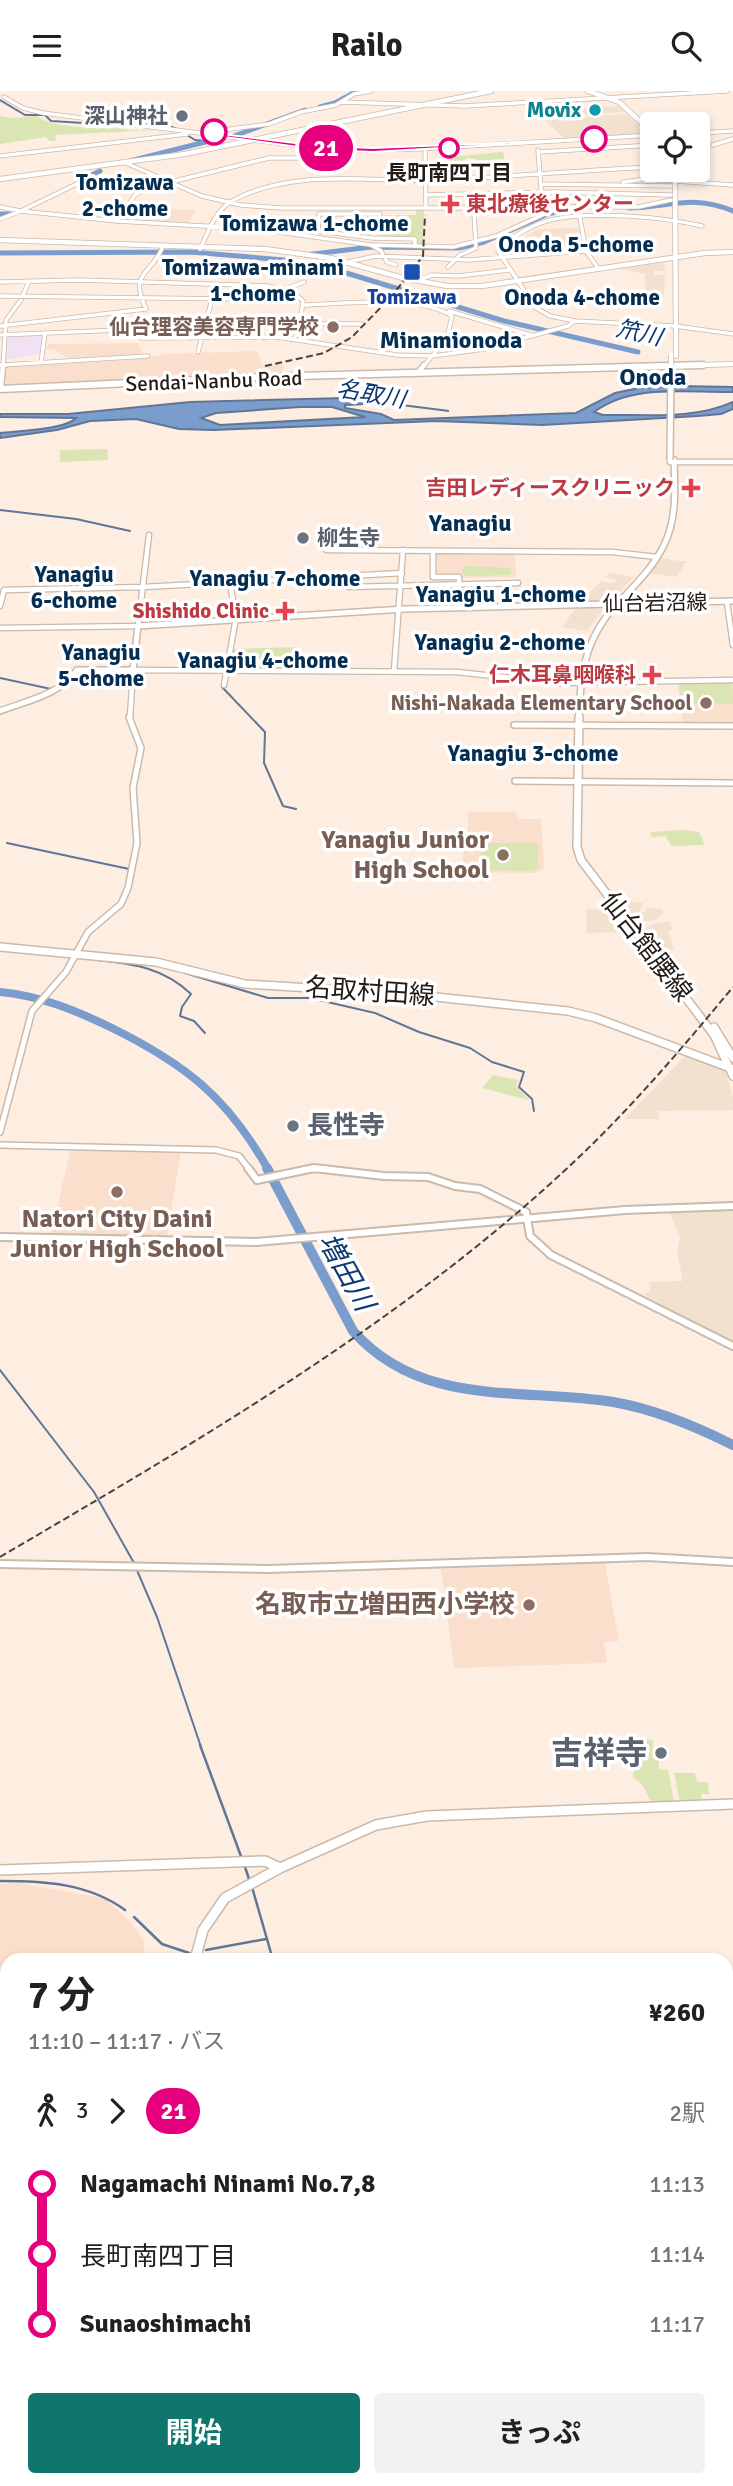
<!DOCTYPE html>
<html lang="ja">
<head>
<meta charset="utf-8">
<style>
  body { margin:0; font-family:Signika,"Noto Sans JP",sans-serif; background:#f2f2f2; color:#202124; height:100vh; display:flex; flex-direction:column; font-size:26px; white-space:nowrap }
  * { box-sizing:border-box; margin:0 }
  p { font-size:23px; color:#757577 }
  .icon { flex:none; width:38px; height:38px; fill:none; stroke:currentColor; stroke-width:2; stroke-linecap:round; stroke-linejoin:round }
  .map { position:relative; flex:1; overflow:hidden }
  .side { position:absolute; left:0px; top:1862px; width:733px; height:534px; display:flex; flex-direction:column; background:#fff; border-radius:21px 21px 0 0; box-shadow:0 4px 10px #0003 }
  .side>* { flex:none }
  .badge { padding:0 14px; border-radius:23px; font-size:24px; line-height:46px }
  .buttons { position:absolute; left:640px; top:21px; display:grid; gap:14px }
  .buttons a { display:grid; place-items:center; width:70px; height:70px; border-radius:7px; background:#fff; box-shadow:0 4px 10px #0003; font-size:35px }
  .map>.badge { position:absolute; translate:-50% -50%; box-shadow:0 0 0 4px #fff }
  .legs { display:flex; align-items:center; gap:10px; height:77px; padding:0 28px; font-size:23px }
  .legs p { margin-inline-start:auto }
  .overview { display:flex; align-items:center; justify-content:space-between; height:119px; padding:0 28px }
  h1 { font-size:38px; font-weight:700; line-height:52px }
  .button { display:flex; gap:14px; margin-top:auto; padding:14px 28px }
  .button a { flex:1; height:80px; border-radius:7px; background:#0f766e; color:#fff; font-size:28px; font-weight:700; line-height:80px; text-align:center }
  .button a+a { background:#f2f2f2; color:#202124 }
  ul { padding:0 28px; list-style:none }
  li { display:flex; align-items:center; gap:24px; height:70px; font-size:26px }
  li i { display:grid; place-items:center; width:10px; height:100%; margin:0 9px; background:currentColor }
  li i::after { content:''; width:18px; height:18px; margin:-9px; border:5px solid; border-radius:50%; background:#fff }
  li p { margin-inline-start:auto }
  li:first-child i { background:linear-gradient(#0000 50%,currentColor 0) }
  li:last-child i { background:linear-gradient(currentColor 50%,#0000 0) }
  header { display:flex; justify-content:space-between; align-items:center; height:91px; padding:0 28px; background:#fff; font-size:32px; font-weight:700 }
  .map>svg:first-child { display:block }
</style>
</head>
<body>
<header><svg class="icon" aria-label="menu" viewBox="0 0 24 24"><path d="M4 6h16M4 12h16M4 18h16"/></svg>Railo<svg class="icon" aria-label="search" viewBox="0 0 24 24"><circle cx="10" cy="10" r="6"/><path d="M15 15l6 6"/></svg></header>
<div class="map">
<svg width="733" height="2395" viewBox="0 0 733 2395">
  <rect width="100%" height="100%" fill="#feeee2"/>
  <path fill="#f1e1ce" d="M597,9L604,16L619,15L625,21L563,25L556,18L547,19L540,12L577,10L584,17L593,16L587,10Z
    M626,23L648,42L565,48L544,28Z
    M660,172L664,173L665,180H654V184H665L664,206L645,204V183L620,178Z
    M661,467L679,470H687L676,486L650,482Z
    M609,482L634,486L611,510L581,511L601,490L614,492L617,489L605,486Z
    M577,516H601L603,518L587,540L562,536Z
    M620,809L643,812L639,821H645L646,817L663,818V823L653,830H636Z
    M587,818L612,819L627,841L619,843L618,841L586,842Z
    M659,831H670L673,840H668L674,859H657L642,838Z
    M687,963L725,980L733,1005V1019L658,1020L659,1028H625Z
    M733,1119V1250L644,1204L651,1199L649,1191L683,1190L677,1161L680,1146L669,1120Z"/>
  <path fill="#fae0cc" d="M128,117L196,119L188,134L121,129Z
    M578,137L581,155L524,156L523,151L529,147L525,145L538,138Z
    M138,252L144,265L77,269L61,264L54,258H46L48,253Z
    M252,260L258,261L262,274L279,272L285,275L279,283L4,295L5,275L9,274L129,269L165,263Z
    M437,461L515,462L516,486L461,487L437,484Z
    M733,591V633L682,631L677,592Z
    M468,721H515L518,728H541L544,777L537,782L463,781V750H468Z
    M71,1057L181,1060L167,1145L51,1143Z
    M605,1472L619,1550L604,1551L607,1572L454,1577L441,1478Z
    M20,1792L104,1807L131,1831L145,1852L142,1869H7V2002L0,2007V1793Z"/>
  <path fill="#f1e1f4" d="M43,243L42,262L6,269L8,245Z"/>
  <path fill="#dbe4b3" d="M0,25L12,27L37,25C48,37 105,38 123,37C132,42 148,37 159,39L55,44L56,50H49L46,46L0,53Z
    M503,61L505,71L467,74L466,72L478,68L467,67L459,74H449L450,66Z
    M416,118H424L423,155L416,154V148L379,147V124H416Z
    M107,358L108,369L60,371V359Z
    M464,475L511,477V484L468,485L462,482Z
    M297,556L296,577H229L234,558Z
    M732,592L733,613L681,612L680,593Z
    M684,739L699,741L705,754L671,755L666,745L652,746L650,741Z
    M480,752H538V777L531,780L481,779Z
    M493,984L518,989L516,995L529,1009L482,997Z
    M640,1648L653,1649L652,1667L659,1670V1678L668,1679L674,1711H651L643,1695L633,1686L637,1651Z
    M674,1682H695L697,1691H708L709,1703H701L702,1711L680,1712Z
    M726,2182L733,2188V2395H704L700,2389H726Z
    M7,2336V2389H253L254,2395H0V2339Z
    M429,2389H526L523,2395H421Z"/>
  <path fill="#7b9dcd" stroke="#607696" stroke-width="2" fill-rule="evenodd" d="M680,295L733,296V301C686,302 633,292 594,321L603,324C646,323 694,329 733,311V318L721,323L698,325L542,334L436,330L214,339L179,338L136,328L90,330L57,339L0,347V342C13,340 65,339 76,327L0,326V323H68L190,311L346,307L449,320L386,312L345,314V317L381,323L394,329L576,322L615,302L639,297ZM300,316H332L365,326L220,334L201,327L216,322Z"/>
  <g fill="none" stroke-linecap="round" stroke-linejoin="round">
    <path stroke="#607696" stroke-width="2" d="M0,9L25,24H45L51,30L116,34
      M138,32L158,31L177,38
      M187,44L195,49L205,50
      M0,419L76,428L130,440
      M0,587L51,598
      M222,596L265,641L264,672L283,715L296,718
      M7,752L129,778
      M98,869C134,873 164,877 191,903L182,916L180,925L194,930L205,942
      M185,882L268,907H310L375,922L419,941L470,957L492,971L524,981L519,996L532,1008L534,1020
      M0,1279L94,1401L134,1472
      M136,1477L157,1526L201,1656"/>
    <path stroke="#607696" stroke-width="2.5" d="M200,1654L242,1768
      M244,1773L250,1791
      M0,1790C44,1790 88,1792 125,1819
      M252,1796L273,1869
      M134,1826L162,1853L189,1862
      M206,1859L266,1848
      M726,2115L733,2112"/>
    <path stroke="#7b9dcd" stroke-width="5" d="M320,16L335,12L357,0
      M234,45L305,19
      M130,70L221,47
      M83,88L100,80
      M629,117C669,116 694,103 733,120
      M0,123H11
      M0,162L191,161L284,169L343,181L504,230L638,261
      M305,164L371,156L459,157L484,151L548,123L575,116"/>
    <path stroke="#7b9dcd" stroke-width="8" d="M0,901C41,905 75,919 112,937C185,973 227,1006 268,1078"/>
    <path stroke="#7b9dcd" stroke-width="10" d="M267,1077L353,1240C422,1318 523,1296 613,1311C655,1318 695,1335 733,1354"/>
    <path stroke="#ddcec3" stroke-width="4.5" stroke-dasharray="4.5 2" stroke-linecap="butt" d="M401,189L407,191"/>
    <g stroke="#cbb9aa" stroke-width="5">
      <path id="minor-far4" d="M4,6L23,17L43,22L301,55L355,59L419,58L653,44
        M341,11L464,15L727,0
        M208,41L269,33L301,21L336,14L354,3L371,0
        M698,42L733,40
        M713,54L733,48
        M425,58L426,117
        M538,59L543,122
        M539,61L653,54
        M0,65L187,43
        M128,73L202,105L241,114L281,117H474
        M623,91L646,88L733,94
        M540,93L671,95
        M426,104L556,101L671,104
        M0,116L21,120L93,85
        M380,123H319L318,140L372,147L415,148V155
        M580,127L586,160L598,177
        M0,128L21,120L117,130L257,138L371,154L381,160L387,171L396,174
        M117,130L135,104L146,97L269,67H311L315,56
        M702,135C664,126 593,120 555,128C535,132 511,145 498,160L536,217L550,225L575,230L675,235L733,243
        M373,154L453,156L496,145L560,116H638L671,109
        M200,158C208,142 215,119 232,110C292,77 365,91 430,89C505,87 579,79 653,76
        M448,176L460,164L476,157L473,104
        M320,184L352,170L376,165L469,169L586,160
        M416,190L432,184L458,185L509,179
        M0,191L80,189L268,195L295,203L303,210L299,240L294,248
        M0,205L233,208L272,203L304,191
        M303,214C344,213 417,203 452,225L447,247L423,276
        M449,220L531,244
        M0,235L146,218C128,179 152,185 163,155
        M0,244L119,239L166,231L362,233
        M141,247L277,246L397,264L433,265L484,258L568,235L575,230
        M198,261L216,193
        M41,272L45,242
        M2,274L148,265
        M3,276L6,229L21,209L29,190"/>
    </g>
    <g stroke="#cbb9aa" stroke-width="7">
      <path id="minor-far3" d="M2,274H5
        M419,280L424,274
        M1,296L3,274
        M670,371H733
        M326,459L612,461L657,466
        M433,460V486H459V493
        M348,496L518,492
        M727,511L733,554
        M0,515L4,499L143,496L402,482
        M0,537L138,535L149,444
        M394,580L403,459
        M224,594L236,527L230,492
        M130,627L133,579L457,581L558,592L733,589"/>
    </g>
    <g stroke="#cbb9aa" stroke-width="8">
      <path id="minor-far2" d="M514,634L733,635
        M515,690L733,692
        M0,1041L32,920L66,881L88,841L121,813L128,797L137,752L133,697L141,657L129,626
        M0,1054L216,1059L239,1065L249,1078
        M308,1078H326"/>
    </g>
    <g stroke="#cbb9aa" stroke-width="10">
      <path id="minor-far1" d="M248,1077L257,1089L314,1077L384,1085L428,1086L455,1095L480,1098L526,1121L530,1145L551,1164L733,1255
        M0,1146L256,1151L625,1119L733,1115
        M0,1473L268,1478L647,1466L733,1471"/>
    </g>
    <g stroke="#cbb9aa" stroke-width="12">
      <path id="minor" d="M0,1779L265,1770L280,1777
        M195,1869L203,1839L225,1807L280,1777L376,1734L427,1725L733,1713
        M0,2029L7,2025"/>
    </g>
    <g stroke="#cbb9aa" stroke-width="6">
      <path id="major-far2" d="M588,0L619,11L653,42
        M675,79L676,265
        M0,149L265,158L331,167L403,187
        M410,188L447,195H482L705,162L733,161"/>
    </g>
    <g stroke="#cbb9aa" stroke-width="8">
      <path id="major-far1" d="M0,620C26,610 60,604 77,579H133L138,535L405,518L733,510
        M579,627C580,583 585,547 617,513C634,495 653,477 664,454C677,428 675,397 674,369"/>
    </g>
    <g stroke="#cbb9aa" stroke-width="10">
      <path id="major" d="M579,626L577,756L581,769L714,944L733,985
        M0,856L156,871L245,893L407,903L568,920L596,927L733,978
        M714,936L733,967"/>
    </g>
    <g stroke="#cbb9aa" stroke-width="6">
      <path id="highway-far1" d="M0,88L185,63L491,0
        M640,276L733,273"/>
    </g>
    <g stroke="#cbb9aa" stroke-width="9">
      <path id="highway" d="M0,298L262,286L703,274"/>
    </g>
    <use href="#minor-far4" stroke="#fff" stroke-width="3.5"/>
    <use href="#minor-far3" stroke="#fff" stroke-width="4.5"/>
    <use href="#minor-far2" stroke="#fff" stroke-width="5"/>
    <use href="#minor-far1" stroke="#fff" stroke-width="6"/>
    <use href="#minor" stroke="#fff" stroke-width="9"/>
    <use href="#major-far2" stroke="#fff" stroke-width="4.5"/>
    <use href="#major-far1" stroke="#fff" stroke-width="5"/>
    <use href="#major" stroke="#fff" stroke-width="7"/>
    <use href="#highway-far1" stroke="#fff" stroke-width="4.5"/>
    <use href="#highway" stroke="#fff" stroke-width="6"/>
    <path stroke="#4a423c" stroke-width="2" stroke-dasharray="7 3.5" stroke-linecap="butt" d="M265,275L324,262L352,246L391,206L423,165L425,124
      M0,1466C201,1348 407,1229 577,1068C634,1014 683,956 733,896"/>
    <g stroke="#cbb9aa" stroke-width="6" stroke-linecap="butt">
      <path id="major-bridge-far1" d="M671,276V264"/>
    </g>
    <g stroke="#cbb9aa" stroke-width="8" stroke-linecap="butt">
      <path id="major-bridge" d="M670,369L671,274"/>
    </g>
    <use href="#major-bridge-far1" stroke="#fff" stroke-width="4.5"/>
    <use href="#major-bridge" stroke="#fff" stroke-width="5"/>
  </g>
  <path fill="#e6007e" stroke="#fff" stroke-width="2" d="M214,39L217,41L214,42L320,55L373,57L597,48L373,61L320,59L195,42Z"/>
  <circle fill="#0f9aa8" stroke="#fff" stroke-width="2.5" cx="595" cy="19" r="7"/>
  <g fill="#6b7280" stroke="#fff" stroke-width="2.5">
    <circle cx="182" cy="25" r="7"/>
    <circle cx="303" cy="447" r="7"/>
    <circle cx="293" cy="1035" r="7"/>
    <circle cx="661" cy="1662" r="7"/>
  </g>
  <g fill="#fff" stroke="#e6007e" stroke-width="3.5">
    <circle cx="214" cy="41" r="12"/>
    <circle cx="594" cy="48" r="12"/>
    <circle cx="449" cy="57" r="9"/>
  </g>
  <g fill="#e0444e" stroke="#fff" stroke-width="2.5">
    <path d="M446.5 102.5h7v7h7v7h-7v7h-7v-7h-7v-7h7z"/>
    <path d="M687.5 386.5h7v7h7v7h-7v7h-7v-7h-7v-7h7z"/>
    <path d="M281.5 509.5h7v7h7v7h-7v7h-7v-7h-7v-7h7z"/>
    <path d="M648.5 573.5h7v7h7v7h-7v7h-7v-7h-7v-7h7z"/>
  </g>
  <rect fill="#1a4fb4" stroke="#fff" stroke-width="2.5" x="403" y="172" width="18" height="18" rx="3.5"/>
  <g fill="#8d6e63" stroke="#fff" stroke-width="2.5">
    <circle cx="333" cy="236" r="7"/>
    <circle cx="706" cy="612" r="7"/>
    <circle cx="503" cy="764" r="7"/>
    <circle cx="117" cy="1101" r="7"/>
    <circle cx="529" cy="1514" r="7"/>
  </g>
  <g text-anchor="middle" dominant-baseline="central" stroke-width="7" stroke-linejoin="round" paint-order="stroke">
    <g font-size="21" font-weight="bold" fill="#0d838f" stroke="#fff" text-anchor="end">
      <text x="581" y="19">Movix</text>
    </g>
    <g font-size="21" font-weight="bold" fill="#5b616d" stroke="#fff" text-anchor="end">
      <text x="168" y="25">深山神社</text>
      <text x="317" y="447" text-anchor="start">柳生寺</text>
    </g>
    <g font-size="21" font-weight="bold" fill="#221b16" stroke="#fff">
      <text x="449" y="82">長町南四丁目</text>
    </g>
    <g font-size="21" font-weight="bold" fill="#be3a42" stroke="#fff" text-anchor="end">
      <text x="466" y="113" text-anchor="start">東北療後センター</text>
      <text x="675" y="397">吉田レディースクリニック</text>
      <text x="269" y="520">Shishido Clinic</text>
      <text x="636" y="584">仁木耳鼻咽喉科</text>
    </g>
    <g font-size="21" font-weight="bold" fill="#164399" stroke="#fff">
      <text x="412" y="206">Tomizawa</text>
    </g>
    <g font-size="21" font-weight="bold" fill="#785e54" stroke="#fff" text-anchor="end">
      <text x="319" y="236">仙台理容美容専門学校</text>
      <text x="692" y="612">Nishi-Nakada Elementary School</text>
    </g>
    <g font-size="21" fill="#221b16" stroke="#fff">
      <text transform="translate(214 290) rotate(-2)">Sendai-Nanbu Road</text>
      <text transform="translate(655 512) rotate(-1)">仙台岩沼線</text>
    </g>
    <g font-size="23" font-weight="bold" fill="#052e53" stroke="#fff">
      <text x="125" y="91">Tomizawa<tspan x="125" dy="26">2-chome</tspan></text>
      <text x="314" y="132">Tomizawa 1-chome</text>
      <text x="576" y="153">Onoda 5-chome</text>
      <text x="253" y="176">Tomizawa-minami<tspan x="253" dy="26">1-chome</tspan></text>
      <text x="582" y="206">Onoda 4-chome</text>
      <text x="74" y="483">Yanagiu<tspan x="74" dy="26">6-chome</tspan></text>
      <text x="275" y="487">Yanagiu 7-chome</text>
      <text x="501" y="503">Yanagiu 1-chome</text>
      <text x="500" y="551">Yanagiu 2-chome</text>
      <text x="101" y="561">Yanagiu<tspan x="101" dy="26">5-chome</tspan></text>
      <text x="263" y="569">Yanagiu 4-chome</text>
      <text x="533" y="662">Yanagiu 3-chome</text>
    </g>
    <g font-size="23" font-style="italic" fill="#0d3872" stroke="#fff">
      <text transform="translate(639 242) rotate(13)">笊川</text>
      <text transform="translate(371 303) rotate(10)">名取川</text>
    </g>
    <g font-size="24" font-weight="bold" fill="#052e53" stroke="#fff">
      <text x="451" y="249">Minamionoda</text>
      <text x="653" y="286">Onoda</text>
      <text x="470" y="432">Yanagiu</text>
    </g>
    <g font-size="26" font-weight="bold" fill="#785e54" stroke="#fff" text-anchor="end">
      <text x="489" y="749">Yanagiu Junior<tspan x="489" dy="30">High School</tspan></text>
      <text x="117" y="1128" text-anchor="middle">Natori City Daini<tspan x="117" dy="30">Junior High School</tspan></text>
      <text x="515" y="1514">名取市立増田西小学校</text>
    </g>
    <g font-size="26" fill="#221b16" stroke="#fff">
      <text transform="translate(646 856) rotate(52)">仙台館腰線</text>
      <text transform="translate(370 901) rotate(4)">名取村田線</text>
    </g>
    <g font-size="26" font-weight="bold" fill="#5b616d" stroke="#fff" text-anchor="start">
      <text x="307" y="1035">長性寺</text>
    </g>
    <g font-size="28" font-style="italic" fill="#0d3872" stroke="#fff">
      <text transform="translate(346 1181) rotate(61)">増田川</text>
    </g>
    <g font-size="32" font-weight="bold" fill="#5b616d" stroke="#fff" text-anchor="end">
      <text x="647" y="1662">吉祥寺</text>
    </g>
  </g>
</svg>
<div class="buttons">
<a><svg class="icon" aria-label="locate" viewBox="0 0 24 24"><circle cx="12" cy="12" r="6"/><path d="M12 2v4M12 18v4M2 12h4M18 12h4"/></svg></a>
</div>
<b class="badge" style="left:326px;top:57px;background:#e6007e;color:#fff">21</b>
<section class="side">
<div class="overview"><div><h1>7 分</h1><p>11:10 – 11:17 · バス</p></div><b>¥260</b></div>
<div class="legs"><svg class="icon" aria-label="walk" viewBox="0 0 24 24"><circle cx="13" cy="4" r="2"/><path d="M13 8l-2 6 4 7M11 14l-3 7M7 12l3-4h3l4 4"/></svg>3<svg class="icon" aria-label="forward" viewBox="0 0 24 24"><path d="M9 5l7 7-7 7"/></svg><b class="badge" style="background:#e6007e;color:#fff">21</b><p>2駅</p></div>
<ul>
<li><i style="color:#e6007e"></i><b>Nagamachi Ninami No.7,8</b><p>11:13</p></li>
<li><i style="color:#e6007e"></i><span>長町南四丁目</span><p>11:14</p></li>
<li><i style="color:#e6007e"></i><b>Sunaoshimachi</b><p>11:17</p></li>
</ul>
<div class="button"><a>開始</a><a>きっぷ</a></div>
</section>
</div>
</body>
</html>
